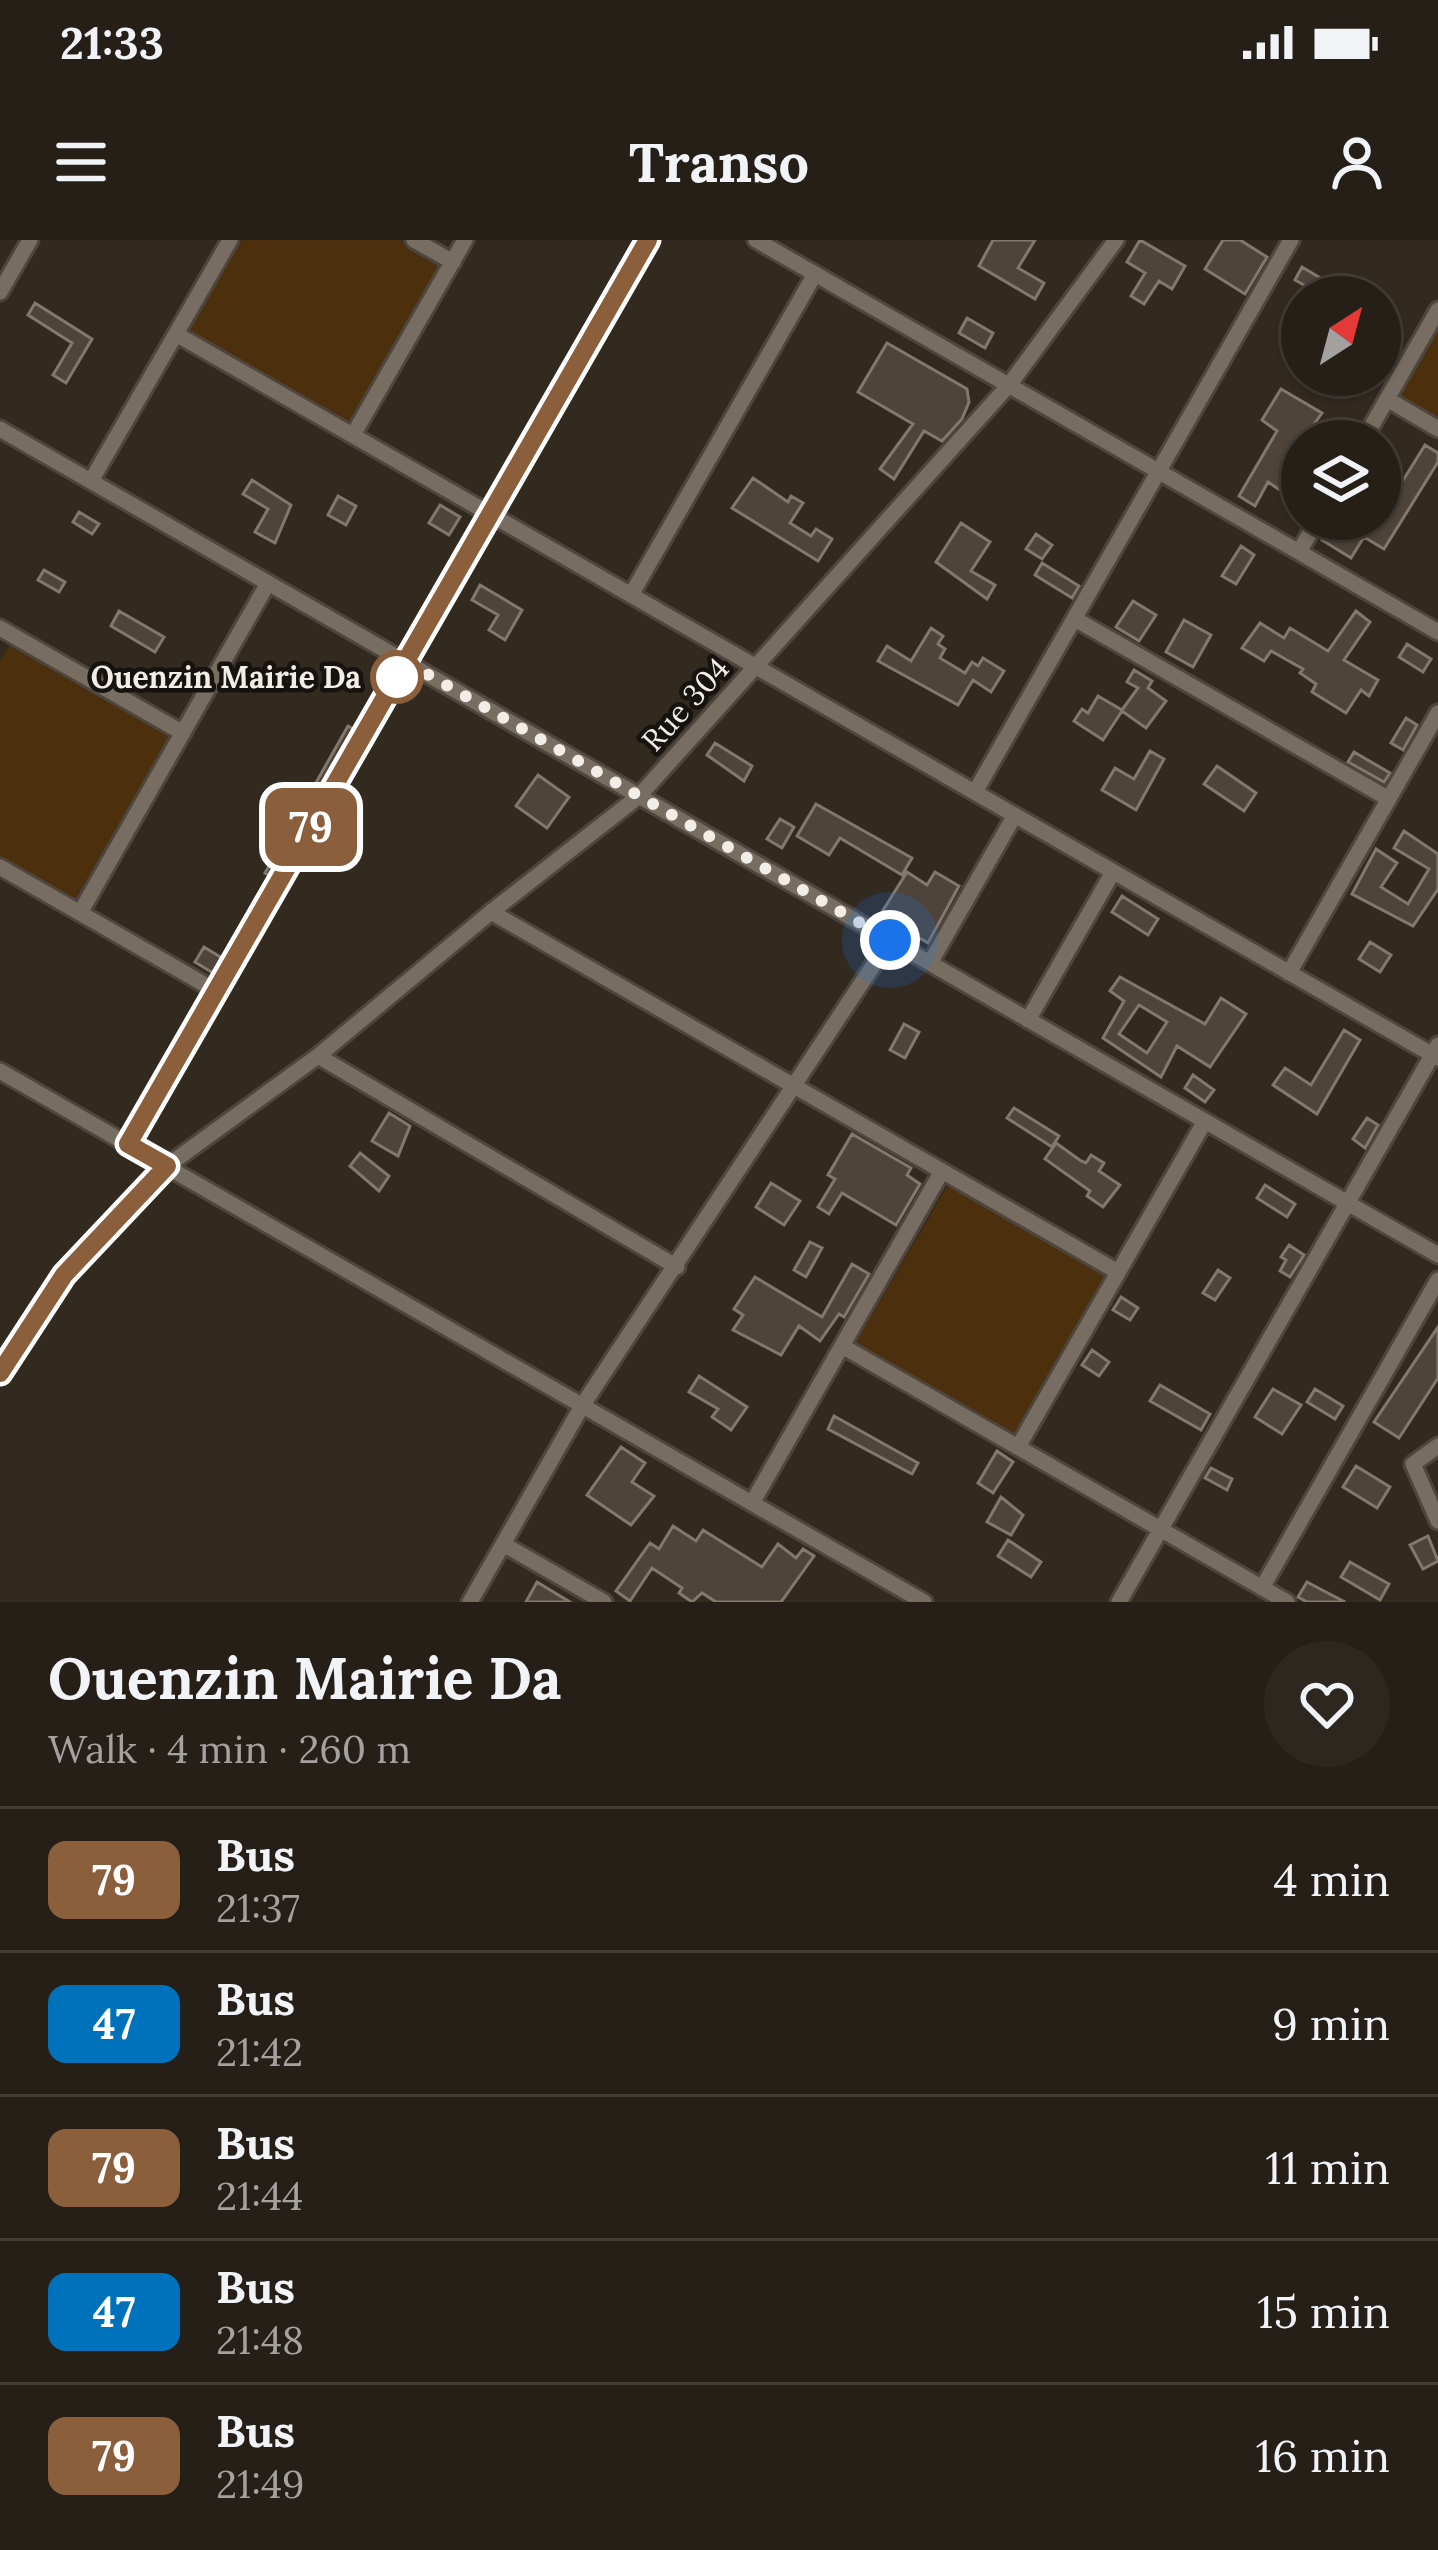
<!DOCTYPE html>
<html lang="en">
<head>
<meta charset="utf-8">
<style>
  body { margin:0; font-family:Lora,serif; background:#2e2720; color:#f1f3f6; height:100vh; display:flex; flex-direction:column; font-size:45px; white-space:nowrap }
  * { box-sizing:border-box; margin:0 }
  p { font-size:39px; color:#a4a2a1 }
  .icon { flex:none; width:66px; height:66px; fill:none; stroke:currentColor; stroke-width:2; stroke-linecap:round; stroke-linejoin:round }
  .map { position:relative; height:1362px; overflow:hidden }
  .panel { display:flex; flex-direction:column; background:#261f17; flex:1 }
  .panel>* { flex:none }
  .badge { padding:0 24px; border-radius:18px; font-size:42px; line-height:78px }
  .needle { width:78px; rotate:36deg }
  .tools { position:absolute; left:1281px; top:36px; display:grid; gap:24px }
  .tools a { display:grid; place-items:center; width:120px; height:120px; border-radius:50%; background:#261f17; box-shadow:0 3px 9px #0004,0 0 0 3px #423d36; font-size:60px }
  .you { position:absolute; width:60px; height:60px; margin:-30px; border:9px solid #fff; border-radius:50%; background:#1a73e8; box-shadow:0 0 0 18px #1a73e833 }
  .map>.badge { position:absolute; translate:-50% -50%; box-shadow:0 0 0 6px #fff }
  .round { display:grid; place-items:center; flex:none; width:126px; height:126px; border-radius:63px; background:#2e2720 }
  .headline { display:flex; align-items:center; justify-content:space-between; height:204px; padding:0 48px }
  h1 { font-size:57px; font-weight:700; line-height:90px }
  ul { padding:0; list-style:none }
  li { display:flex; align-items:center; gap:36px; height:144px; padding:0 48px; border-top:3px solid #423d36 }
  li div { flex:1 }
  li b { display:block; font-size:45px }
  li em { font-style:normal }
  li .badge { min-width:132px; font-weight:700; text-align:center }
  .status { display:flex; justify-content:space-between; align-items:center; height:84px; padding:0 60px; background:#261f17; direction:ltr }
  .status svg { height:33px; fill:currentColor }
  header { display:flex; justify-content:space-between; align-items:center; height:156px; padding:0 48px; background:#261f17; font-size:54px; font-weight:700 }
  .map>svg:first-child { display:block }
</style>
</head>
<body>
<div class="status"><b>21:33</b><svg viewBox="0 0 49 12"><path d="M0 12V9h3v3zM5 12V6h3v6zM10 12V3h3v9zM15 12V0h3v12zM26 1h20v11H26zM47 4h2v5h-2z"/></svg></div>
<header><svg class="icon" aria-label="menu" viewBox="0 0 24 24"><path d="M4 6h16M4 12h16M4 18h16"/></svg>Transo<svg class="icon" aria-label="person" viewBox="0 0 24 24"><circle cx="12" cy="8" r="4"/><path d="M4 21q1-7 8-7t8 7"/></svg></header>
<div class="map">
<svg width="1438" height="1362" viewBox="0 0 1438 1362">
  <rect width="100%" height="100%" fill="#32291f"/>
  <path fill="#4c300d" d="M242,0H401L442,25L347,189L187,95Z
    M1438,88V181L1398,157Z
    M10,404L170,497L75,661L0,617V422Z
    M951,940L1110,1034L1015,1198L855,1104Z"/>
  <path fill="#4e443a" stroke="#83786c" stroke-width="3" fill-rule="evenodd" d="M993,0H1035L1018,28L1044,43L1035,59L979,26Z
    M1140,0L1185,26L1172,49L1159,41L1144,64L1131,56L1145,33L1127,22Z
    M1223,0H1240L1267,17L1245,54L1205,29Z
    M1302,27L1352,57H1325L1295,40Z
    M35,63L92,99L66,143L53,135L72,103L28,75Z
    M967,78L993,93L985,108L959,93Z
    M887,103L967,149L969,162L962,179L942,201L924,191L894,239L880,229L913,184L858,152Z
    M1281,149L1322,173L1302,201V245L1289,236L1280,250L1268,242L1255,266L1239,256L1277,191L1262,180Z
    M1425,205L1438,213V222L1384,309L1364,297L1351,318L1322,300L1330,287V279H1380V258L1389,263Z
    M753,238L788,262L791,256L803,263L790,283L811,296L816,289L832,299L818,321L732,268Z
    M252,240L291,265L275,303L255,292L268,269L243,254Z
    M338,256L356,266L346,285L328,275Z
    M440,265L460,277L449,295L429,283Z
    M79,272L99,284L92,294L73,282Z
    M961,283L990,302L971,331L995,345L987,359L936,322Z
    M1036,294L1052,305L1042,319L1026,309Z
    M1241,306L1254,315L1236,344L1222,336Z
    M1042,323L1079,346L1072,358L1035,335Z
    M44,330L65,342L59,352L38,340Z
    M480,345L522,370L505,400L489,390L498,375L472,360Z
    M1133,361L1156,375L1139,401L1116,387Z
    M119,371L164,397L155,412L111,386Z
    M1356,371L1370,382L1344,420L1378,440L1369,456L1361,450L1346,473L1312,452L1316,444L1300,433L1303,429L1271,411L1264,421L1242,408L1260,383L1284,398L1290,388L1328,411Z
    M1184,380L1211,395L1193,427L1166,412Z
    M931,388L943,396L938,404L945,409L940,418L965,433L972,422L978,426L983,418L1004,431L991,452L973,440L958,465L878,421L887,406L911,421Z
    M1407,404L1431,419L1423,432L1399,417Z
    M1134,430L1152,441L1148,448L1166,461L1146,488L1122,471L1103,500L1074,481L1082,469L1088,473L1098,456L1122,470L1138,448L1127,442Z
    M1406,478L1417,485L1403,510L1391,503Z
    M348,486L353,489L269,635L265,633Z
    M715,503L752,526L744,541L707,515Z
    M1150,511L1164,519L1136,570L1102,550L1115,528L1134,539Z
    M1354,512L1390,533L1384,542L1348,522Z
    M1217,526L1256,553L1244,571L1204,544Z
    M538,535L569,557L547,588L516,566Z
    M816,564L912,618L902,635L840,598L829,615L797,596Z
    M780,579L794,587L782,608L767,599Z
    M1404,591L1438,614V649L1413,686L1352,654L1376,609L1397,623L1381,647L1408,664L1429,629L1394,608Z
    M907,632L927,645L935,632L959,646L928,703L880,675Z
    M1122,656L1158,679L1148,695L1112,672Z
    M1370,702L1391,715L1380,732L1359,719Z
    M204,707L222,718L213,733L195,722Z
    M1120,737L1205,784L1221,758L1246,774L1210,827L1177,806L1161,837L1103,798L1124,761L1110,751ZM1139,765L1167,782L1147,813L1119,794Z
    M904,784L919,792L905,818L890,810Z
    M1344,790L1360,800L1317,874L1273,845L1285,828L1311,845Z
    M1193,835L1214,850L1205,862L1185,848Z
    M1014,868L1059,896L1052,907L1007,878Z
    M389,873L410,886L398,916L372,901Z
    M1367,878L1378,885L1365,908L1353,899Z
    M852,894L911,928L907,935L920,944L896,985L842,953L829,974L818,967L835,939L828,935Z
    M1056,903L1081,921L1086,923L1091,915L1104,923L1099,931L1120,945L1103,967L1087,956L1090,951L1045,919Z
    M360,913L389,936L379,951L350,926Z
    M771,943L800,961L784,985L756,967Z
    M1265,945L1295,964L1287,977L1257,958Z
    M810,1002L822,1008L806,1037L794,1030Z
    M1289,1005L1304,1015L1290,1037L1280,1031L1286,1020L1281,1017Z
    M852,1024L869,1034L844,1077L839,1074L820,1101L799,1086L781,1115L733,1090L743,1075L734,1069L755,1037L822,1077Z
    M1218,1030L1230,1038L1215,1060L1203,1053Z
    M1121,1057L1138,1068L1130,1080L1113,1070Z
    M1438,1087V1138L1399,1198L1374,1182Z
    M1092,1110L1109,1122L1099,1136L1082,1125Z
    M699,1136L747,1167L731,1190L712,1177L718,1169L689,1152Z
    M1160,1145L1210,1174L1201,1190L1150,1161Z
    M1273,1149L1301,1165L1282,1194L1255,1177Z
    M1315,1149L1343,1166L1335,1179L1307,1162Z
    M834,1176L918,1223L912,1234L828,1189Z
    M621,1207L645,1223L632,1242L654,1256L631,1285L587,1255Z
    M997,1211L1013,1222L993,1253L978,1243Z
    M1356,1226L1390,1247L1377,1268L1343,1247Z
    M1211,1228L1232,1239L1227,1250L1205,1238Z
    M1001,1257L1023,1275L1011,1295L987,1282Z
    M673,1286L696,1301L703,1290L762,1327L778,1304L796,1318L803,1309L814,1316L781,1362H716L702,1353L692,1362L679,1353L682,1348L652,1328L630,1361L616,1351L650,1303L659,1309Z
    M1428,1296L1438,1321L1423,1329L1410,1305Z
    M1008,1300L1041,1322L1031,1337L998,1316Z
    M1350,1322L1389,1344L1380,1360L1341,1337Z
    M537,1342L570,1362H526Z
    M1307,1342L1345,1362H1307L1298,1357Z"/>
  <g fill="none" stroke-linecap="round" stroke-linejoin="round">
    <g stroke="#4e463e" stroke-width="21">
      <path id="minor" d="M414,0L453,22
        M756,0L1438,392
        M0,52L30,0
        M176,94L1438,818
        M1387,159L1438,189
        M0,189L1438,1015
        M353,195L465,0
        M1363,201L1438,70
        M91,241L230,0
        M1299,312L1318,279
        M631,355L815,34
        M1075,379L1389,559
        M0,388L183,493
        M975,552L1291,0
        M0,627L216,751
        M491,672L1118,1032
        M80,673L268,343
        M930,723L1015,575
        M1289,733L1438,473
        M1028,780L1113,632
        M318,816L677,1027
        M0,831L924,1362
        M128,905L648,0
        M842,1106L1287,1362
        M0,1133L64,1035L167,926L318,816L491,672L639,556L1009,145L1116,0
        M1438,1206L1413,1224L1438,1281
        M1018,1207L1205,881
        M752,1263L942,931
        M503,1304L604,1362
        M1262,1348L1438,1040
        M470,1362L582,1166L890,700
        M1119,1362L1438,805"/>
    </g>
    <use href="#minor" stroke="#786d61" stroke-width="15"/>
  </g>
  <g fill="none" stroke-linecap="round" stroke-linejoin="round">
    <g stroke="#fff" stroke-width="27">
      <path id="line" d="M0,1133L64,1035L167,926L128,904L648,0"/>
    </g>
    <use href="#line" stroke="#8b5e3c" stroke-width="18"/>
    <path stroke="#f3ede7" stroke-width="12" stroke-dasharray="0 21.6" d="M397,437L406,422L890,700"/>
  </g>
  <circle fill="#fff" stroke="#8b5e3c" stroke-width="6" cx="397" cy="437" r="24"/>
  <g text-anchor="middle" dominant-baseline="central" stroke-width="9" stroke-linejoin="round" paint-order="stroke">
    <g font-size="30" font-weight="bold" fill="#f3ede7" stroke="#16120e" text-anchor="end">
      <text x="361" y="437">Ouenzin Mairie Da</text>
    </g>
    <g font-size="30" fill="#f3ede7" stroke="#16120e">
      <text transform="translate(685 464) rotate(-48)">Rue 304</text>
    </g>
  </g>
</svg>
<div class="tools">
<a><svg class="needle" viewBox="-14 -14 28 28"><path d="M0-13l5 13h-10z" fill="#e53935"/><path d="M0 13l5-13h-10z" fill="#a4a2a1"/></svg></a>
<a><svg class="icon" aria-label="layers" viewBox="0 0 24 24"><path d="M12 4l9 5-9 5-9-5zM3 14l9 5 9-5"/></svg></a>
</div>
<div class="you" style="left:890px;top:700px"></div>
<b class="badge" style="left:311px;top:587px;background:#8b5e3c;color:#fff">79</b>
</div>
<section class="panel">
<div class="headline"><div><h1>Ouenzin Mairie Da</h1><p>Walk · 4 min · 260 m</p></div><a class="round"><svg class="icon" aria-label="heart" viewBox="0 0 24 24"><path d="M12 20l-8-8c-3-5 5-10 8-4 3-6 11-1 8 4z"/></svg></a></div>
<ul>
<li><span class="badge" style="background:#8b5e3c;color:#fff">79</span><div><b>Bus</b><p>21:37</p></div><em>4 min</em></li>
<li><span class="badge" style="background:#0072bc;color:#fff">47</span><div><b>Bus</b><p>21:42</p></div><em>9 min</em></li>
<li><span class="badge" style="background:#8b5e3c;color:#fff">79</span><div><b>Bus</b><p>21:44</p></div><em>11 min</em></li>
<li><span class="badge" style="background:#0072bc;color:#fff">47</span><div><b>Bus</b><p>21:48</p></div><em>15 min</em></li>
<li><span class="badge" style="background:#8b5e3c;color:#fff">79</span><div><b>Bus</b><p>21:49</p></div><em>16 min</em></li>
</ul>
</section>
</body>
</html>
